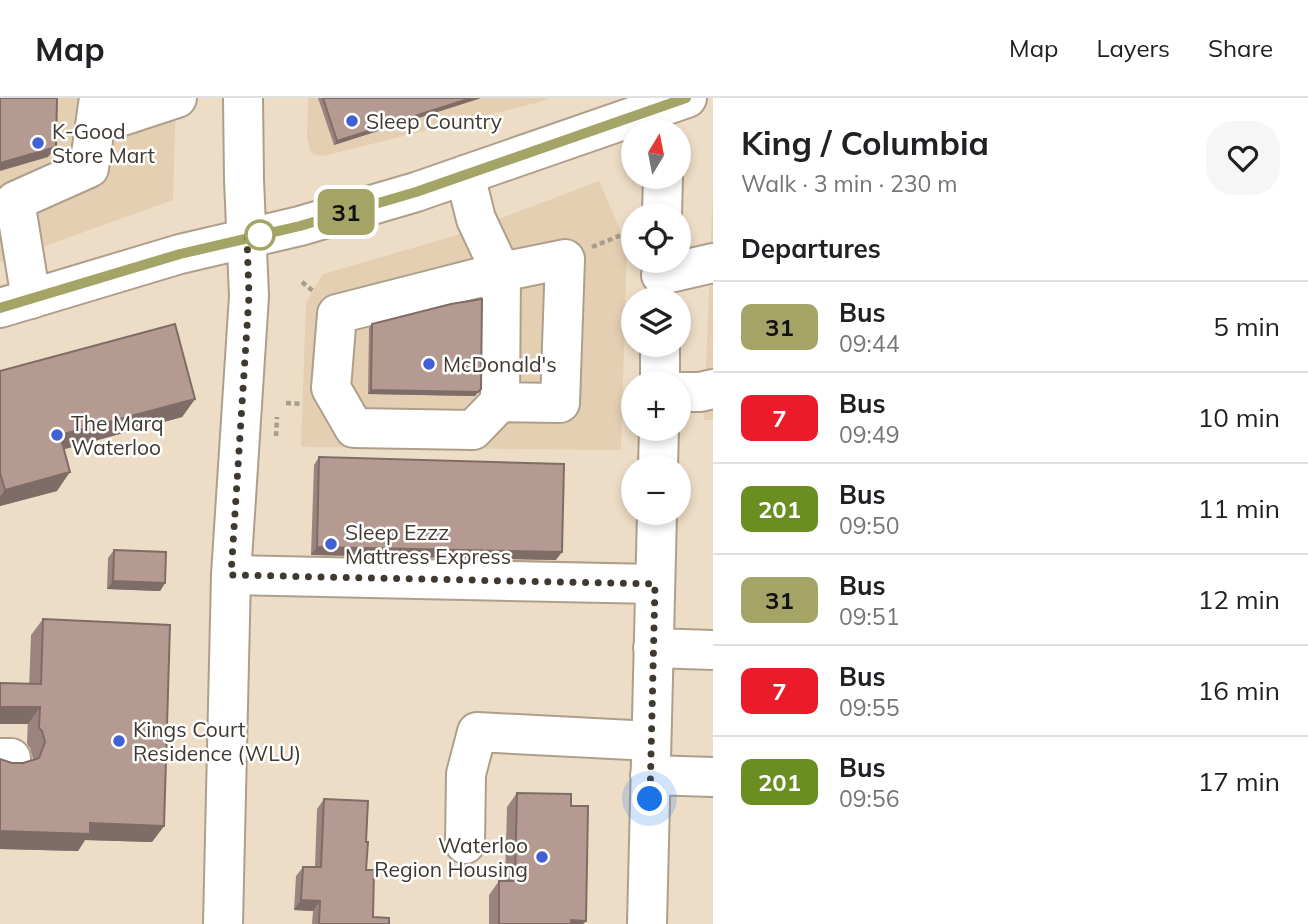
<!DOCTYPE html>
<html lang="en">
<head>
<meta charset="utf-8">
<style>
  body { margin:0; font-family:Mulish,sans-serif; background:#f6f6f6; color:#202124; height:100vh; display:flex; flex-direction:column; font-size:26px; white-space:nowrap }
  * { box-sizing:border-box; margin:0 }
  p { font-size:23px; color:#757577 }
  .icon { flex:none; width:38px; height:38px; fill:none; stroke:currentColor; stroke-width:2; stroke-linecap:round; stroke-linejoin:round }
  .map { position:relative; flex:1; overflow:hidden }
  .drawer { display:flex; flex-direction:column; background:#fff; width:595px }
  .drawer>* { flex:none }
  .badge { padding:0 14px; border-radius:10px; font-size:24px; line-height:46px }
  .needle { width:46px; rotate:10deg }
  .fabs { position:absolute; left:621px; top:21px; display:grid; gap:14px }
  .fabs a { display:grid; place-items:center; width:70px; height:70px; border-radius:50%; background:#fff; box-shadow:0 4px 10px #0003; font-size:35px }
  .you { position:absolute; width:35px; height:35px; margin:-18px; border:5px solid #fff; border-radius:50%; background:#1a73e8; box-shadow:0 0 0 10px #1a73e833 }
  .map>.badge { position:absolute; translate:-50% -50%; box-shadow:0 0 0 4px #fff }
  h2 { padding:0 28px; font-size:26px; line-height:63px }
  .round { display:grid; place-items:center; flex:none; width:74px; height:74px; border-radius:28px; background:#f6f6f6 }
  .overview { display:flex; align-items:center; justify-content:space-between; height:119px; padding:0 28px }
  h1 { font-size:33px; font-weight:700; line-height:52px }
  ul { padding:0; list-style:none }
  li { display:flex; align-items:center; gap:21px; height:91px; padding:0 28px; border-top:2px solid #e0e0e0 }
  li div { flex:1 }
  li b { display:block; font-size:26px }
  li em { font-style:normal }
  li .badge { min-width:77px; font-weight:700; text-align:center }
  header { display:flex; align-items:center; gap:42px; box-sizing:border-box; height:98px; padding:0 35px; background:#fff; border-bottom:2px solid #e0e0e0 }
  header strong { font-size:33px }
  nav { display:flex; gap:38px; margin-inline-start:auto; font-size:24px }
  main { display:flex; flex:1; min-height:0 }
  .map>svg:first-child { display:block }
</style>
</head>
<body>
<header>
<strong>Map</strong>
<nav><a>Map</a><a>Layers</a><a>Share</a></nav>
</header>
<main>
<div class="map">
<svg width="713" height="826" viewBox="0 0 713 826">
  <rect width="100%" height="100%" fill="#edddc6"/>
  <path fill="#e4cfb3" d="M0,0H176L173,102L0,164Z
    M308,0H550L536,5L323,58L314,57L310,52L307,39Z
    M599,83L627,147L621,352L301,349L306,205L323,176L454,138Z
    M713,89V322H704Z"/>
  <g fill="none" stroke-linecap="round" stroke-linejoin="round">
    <g stroke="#ae9f8a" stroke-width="42">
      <path id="minor" d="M95,27L177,0
        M465,77L476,121L501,174L565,161L560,305L500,304L501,174L337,216L331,290L354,330L473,332L500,304
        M662,117L663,79
        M661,177L713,165
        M31,201L15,103L89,70L99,0
        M660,285V247
        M679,294H700L713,291
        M658,369L659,331
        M231,477L655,486
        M653,550L713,552
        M0,660H11
        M650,677L713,679
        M465,746L466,676L477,634L651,643
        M647,826L657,415"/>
    </g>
    <g stroke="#ae9f8a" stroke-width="42">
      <path id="major" d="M0,210L180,156L300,128L416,94L687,0
        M223,826L231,477L249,198L244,82L243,0"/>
    </g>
    <path stroke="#a89c8a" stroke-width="4.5" stroke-dasharray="5 3.5" stroke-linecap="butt" d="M592,149L624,136
      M302,184L313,193
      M286,305L303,306
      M276,338L277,319"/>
    <use href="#minor" stroke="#fff" stroke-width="38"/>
    <use href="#major" stroke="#fff" stroke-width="38"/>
  </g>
  <path fill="#9c847e" d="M318,0H481L334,47Z
    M372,226L475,298L368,296L369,230Z
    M0,273L195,301L182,319L64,351L57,393L0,408Z
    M319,359L556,462L311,457L314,367Z
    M114,452L165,485L160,493L107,491L108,460Z
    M43,521L164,728L152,744L85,742L78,753L0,751V661L12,665H23L32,663L33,661L30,650L27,646L31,537Z
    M517,695L571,708L586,823L583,826H489V797L499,783H505L507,709Z
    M324,701L366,744V772L373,819L389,826H312L313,813L294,812L296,778L303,769H315L317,711Z"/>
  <path fill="#7f6c66" d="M471,0H481L334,47L337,43Z
    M56,49L48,59L0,73V65Z
    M481,291L475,298L368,296L371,292Z
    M195,301L182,319L47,356L60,337Z
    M70,374L57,393L0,408V399L5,392Z
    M317,449L562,454L556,462L311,457Z
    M113,483L165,485L160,493L107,491Z
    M0,609H40L28,626H0Z
    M90,725L164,728L152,744L85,742L78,753L0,751V733Z
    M301,802L320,803L313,813L294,812Z
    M571,822L586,823L583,826H569Z"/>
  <path fill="#b59a92" stroke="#7f6c66" stroke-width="2" d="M0,0H57L56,49L0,65Z
    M323,0H471L337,43Z
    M482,201L481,291L478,294L371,292L372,226L451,206Z
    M175,226L195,301L60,337L70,374L5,392L0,375V273Z
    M319,359L564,366L562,454L317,449Z
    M114,452L166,454L165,485L113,483Z
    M43,521L170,527L164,728L90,725V736L0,733V661L12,665H23L33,662L39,660L45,644L42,633L39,630L40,609H0V585L41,586Z
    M517,695L571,696V708H588L586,823L571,822V826H499V783H515Z
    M324,701L368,703L366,744H368L366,772H374L373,819L389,820V826H319L320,803L301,802L303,769H321Z"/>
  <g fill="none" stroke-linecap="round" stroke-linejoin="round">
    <g stroke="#fff" stroke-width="16">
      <path id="line" d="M0,210L180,156L300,128L416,94L686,0"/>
    </g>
    <use href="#line" stroke="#a4a466" stroke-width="10"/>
    <path stroke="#3f3930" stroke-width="7" stroke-dasharray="0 12.6" d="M260,137L247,140L249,198L231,477L655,486L650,701"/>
  </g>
  <g fill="#4160d3" stroke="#fff" stroke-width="2.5">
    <circle cx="352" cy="23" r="7"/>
    <circle cx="38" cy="45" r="7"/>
    <circle cx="429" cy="266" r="7"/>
    <circle cx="57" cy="337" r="7"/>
    <circle cx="331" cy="446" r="7"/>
    <circle cx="119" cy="643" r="7"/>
    <circle cx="542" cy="759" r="7"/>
  </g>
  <circle fill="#fff" stroke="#a4a466" stroke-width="3.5" cx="260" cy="137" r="14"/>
  <g text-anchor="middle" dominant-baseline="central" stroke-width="5" stroke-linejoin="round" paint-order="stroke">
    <g font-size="21" fill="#3f3930" stroke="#fff" text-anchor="start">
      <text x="366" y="23">Sleep Country</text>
      <text x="52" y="33">K-Good<tspan x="52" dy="24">Store Mart</tspan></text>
      <text x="443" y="266">McDonald's</text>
      <text x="71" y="325">The Marq<tspan x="71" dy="24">Waterloo</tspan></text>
      <text x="345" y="434">Sleep Ezzz<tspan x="345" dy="24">Mattress Express</tspan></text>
      <text x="133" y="631">Kings Court<tspan x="133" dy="24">Residence (WLU)</tspan></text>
      <text x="528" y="747" text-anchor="end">Waterloo<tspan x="528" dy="24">Region Housing</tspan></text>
    </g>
  </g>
</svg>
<div class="fabs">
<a><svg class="needle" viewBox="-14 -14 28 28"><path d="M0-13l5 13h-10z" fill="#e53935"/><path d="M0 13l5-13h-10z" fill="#757577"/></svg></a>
<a><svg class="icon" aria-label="locate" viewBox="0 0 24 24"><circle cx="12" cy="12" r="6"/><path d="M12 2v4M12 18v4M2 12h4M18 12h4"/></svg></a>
<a><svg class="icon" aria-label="layers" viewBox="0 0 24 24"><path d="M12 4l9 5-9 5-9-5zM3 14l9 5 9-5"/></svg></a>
<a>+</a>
<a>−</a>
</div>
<div class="you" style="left:650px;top:701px"></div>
<b class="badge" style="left:346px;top:114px;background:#a4a466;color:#111">31</b>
</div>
<section class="drawer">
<div class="overview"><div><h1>King / Columbia</h1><p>Walk · 3 min · 230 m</p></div><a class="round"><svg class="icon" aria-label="heart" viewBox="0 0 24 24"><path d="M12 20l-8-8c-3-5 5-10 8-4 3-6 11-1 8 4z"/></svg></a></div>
<h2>Departures</h2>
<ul>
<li><span class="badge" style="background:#a4a466;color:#111">31</span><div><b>Bus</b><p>09:44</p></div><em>5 min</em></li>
<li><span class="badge" style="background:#ec1b29;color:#fff">7</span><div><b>Bus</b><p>09:49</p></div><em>10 min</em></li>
<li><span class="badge" style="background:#6b8e23;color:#fff">201</span><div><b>Bus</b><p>09:50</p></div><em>11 min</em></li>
<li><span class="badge" style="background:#a4a466;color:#111">31</span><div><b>Bus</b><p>09:51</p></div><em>12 min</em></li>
<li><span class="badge" style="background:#ec1b29;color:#fff">7</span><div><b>Bus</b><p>09:55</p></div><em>16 min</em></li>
<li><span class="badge" style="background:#6b8e23;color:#fff">201</span><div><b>Bus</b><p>09:56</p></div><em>17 min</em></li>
</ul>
</section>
</main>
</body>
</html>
